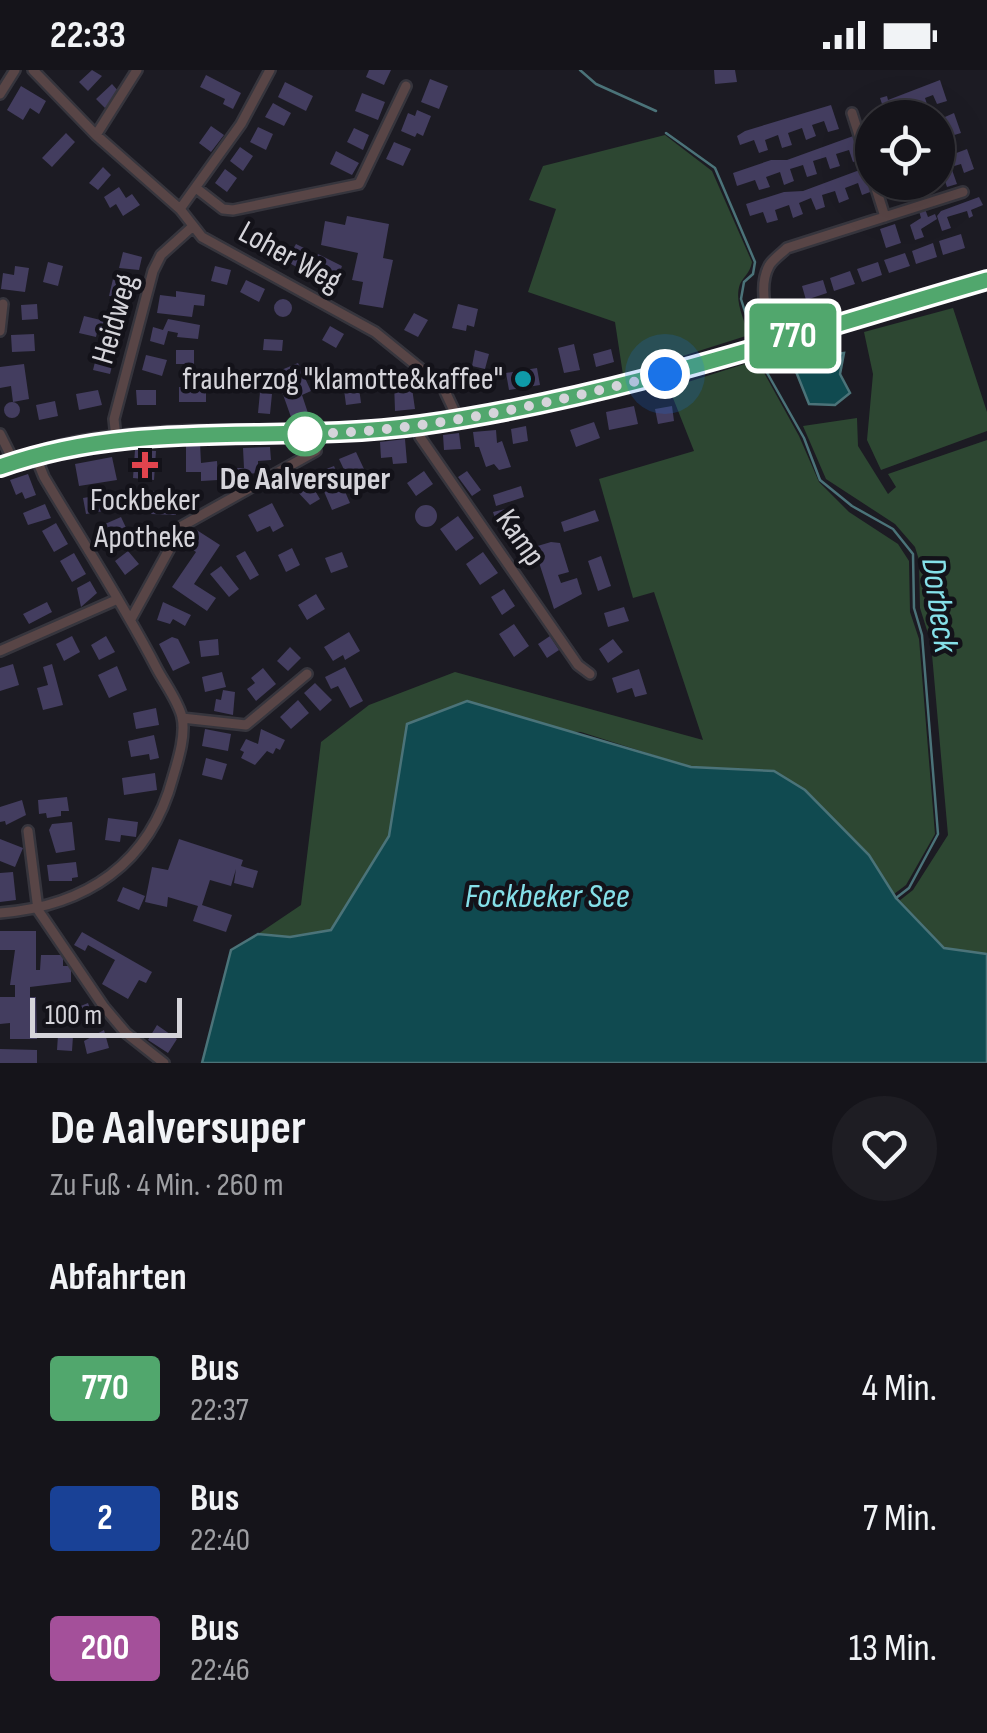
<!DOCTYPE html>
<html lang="de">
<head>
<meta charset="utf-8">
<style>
  body { margin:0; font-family:"Sofia Sans Condensed",sans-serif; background:#1e1d23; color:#f1f3f6; height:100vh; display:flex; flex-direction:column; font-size:38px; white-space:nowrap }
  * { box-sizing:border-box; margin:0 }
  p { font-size:32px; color:#9d9ea2 }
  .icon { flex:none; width:55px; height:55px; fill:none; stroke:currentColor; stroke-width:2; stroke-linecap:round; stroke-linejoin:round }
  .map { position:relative; height:993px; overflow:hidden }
  .panel { display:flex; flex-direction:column; background:#15141a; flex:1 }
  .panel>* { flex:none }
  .badge { padding:0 20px; border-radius:8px; font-size:35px; line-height:65px }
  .controls { position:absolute; left:855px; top:30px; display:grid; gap:20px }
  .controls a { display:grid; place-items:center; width:100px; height:100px; border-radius:50%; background:#15141a; box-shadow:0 10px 40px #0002,0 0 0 2px #343339; font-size:50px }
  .scale { position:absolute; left:30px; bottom:25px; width:152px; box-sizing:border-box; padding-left:10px; border:5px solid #d5d4da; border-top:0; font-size:28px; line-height:35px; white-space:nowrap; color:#d5d4da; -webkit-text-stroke:8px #131219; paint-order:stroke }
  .you { position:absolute; width:50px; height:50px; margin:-25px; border:8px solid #fff; border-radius:50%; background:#1a73e8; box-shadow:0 0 0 15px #1a73e833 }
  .map>.badge { position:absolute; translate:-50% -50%; box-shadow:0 0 0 5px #fff }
  h2 { padding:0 50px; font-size:38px; line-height:90px }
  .round { display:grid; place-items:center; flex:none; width:105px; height:105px; border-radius:52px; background:#1e1d23 }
  .headline { display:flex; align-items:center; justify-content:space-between; height:170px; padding:0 50px }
  h1 { font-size:48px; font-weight:700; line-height:75px }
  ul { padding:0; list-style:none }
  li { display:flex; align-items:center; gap:30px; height:130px; padding:0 50px }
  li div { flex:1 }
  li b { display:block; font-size:38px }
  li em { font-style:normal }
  li .badge { min-width:110px; font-weight:700; text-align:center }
  .status { display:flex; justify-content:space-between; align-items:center; height:70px; padding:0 50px; background:#15141a; direction:ltr }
  .status svg { height:28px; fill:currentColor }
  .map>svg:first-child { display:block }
</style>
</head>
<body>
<div class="status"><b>22:33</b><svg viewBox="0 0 49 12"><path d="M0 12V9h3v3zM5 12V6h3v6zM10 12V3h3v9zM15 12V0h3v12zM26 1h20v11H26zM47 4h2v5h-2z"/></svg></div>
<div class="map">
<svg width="987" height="993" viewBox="0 0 987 993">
  <rect width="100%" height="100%" fill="#1c1b23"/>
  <path fill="#2d4732" d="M665,65L712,101L752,192C750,203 744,206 740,214C734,231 744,249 749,265L623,305L615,252L528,222L556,139L529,130L543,96Z
    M953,238L987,342V361L881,400L867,370L873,304L864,262Z
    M757,290L799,366L819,412L849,442L898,474L909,491L910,542L919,569L935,764L906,815L894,824L869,785L774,701L691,697L581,662L407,655L389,766L331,860L290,867L258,864L301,835L321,672L369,635L455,602L703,670L654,522L633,528L599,409L694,381L669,318Z
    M857,348L858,376L888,424L896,417L888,404L987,370V884L944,878L899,831L913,820L948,765L931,573L920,538L919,490L915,477L895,454L826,409L803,356Z"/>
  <path fill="#104a50" stroke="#4b7379" stroke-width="2.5" d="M844,283L840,304L850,323L835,335L809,334L795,299L808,292L830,295L836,284Z
    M467,631L691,697L774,701L805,720L869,785L896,828L944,878L987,884V993H202L231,880L258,864L290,867L331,860L389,766L407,654Z"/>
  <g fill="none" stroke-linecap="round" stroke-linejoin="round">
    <path stroke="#4b7379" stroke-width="2.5" d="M580,0L596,14L656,41
      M666,63L715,98L755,192L753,204L744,212L741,229L752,264
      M761,292L804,368L820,410L852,436L893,459L913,484L914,538L922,565L938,764L909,818L896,828"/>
  </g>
  <path fill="#433d5f" d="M92,0L102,6L88,21L79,12Z
    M369,0H391L384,15L366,7Z
    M714,0H735L737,12L715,14Z
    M206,5L241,23L233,39L223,34L225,29L200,17Z
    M430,9L448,16L439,39L421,32Z
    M940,10L947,31L937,34L933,25L925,28L928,37L917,41L914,32L905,35L908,45L898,48L895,40L885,43L880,28L887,26L888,30Z
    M285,12L313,26L306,41L278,27Z
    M112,14L120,23L105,38L96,29Z
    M21,16L46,31L39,44L30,38L23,50L7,40Z
    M362,23L385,32L378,50L355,41Z
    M273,33L291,43L284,56L265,47Z
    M831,35L839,59L828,62L824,51L812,55L816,66L806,70L802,58L788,63L792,75L782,78L778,65L765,70L768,80L759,83L754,70L740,75L737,66L745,61Z
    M417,40L431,46L423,66L417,63L415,67L401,61L408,43L415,46Z
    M954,43L961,63L951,66L948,57L938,60L942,71L938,72V50Z
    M211,56L224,65L211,82L199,73Z
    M258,57L273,64L266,80L250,72Z
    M354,58L369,65L363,80L347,72Z
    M66,63L75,72L52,97L42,88Z
    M856,65L864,88L853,92L849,80L836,84L840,96L830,99L826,87L813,91L817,104L807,107L803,95L790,99L794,111L784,115L780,102L766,107L770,117L759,120L755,110L737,116L733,103L771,90H787Z
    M394,72L411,79L403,96L386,89Z
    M240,77L253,86L243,101L230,91Z
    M967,79L974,99L964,103L961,94L951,97L957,114L947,117L942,102L938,103V90Z
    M336,81L359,93L352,105L330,94Z
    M103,97L111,105L98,120L89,113Z
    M865,98L873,121L862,125L858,113L845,118L849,129L839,133L835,121L822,125L825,137L816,140L811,128L799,133L803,144L793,148L789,135L775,140L778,150L767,153L763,142L750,146L746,134L784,122L803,121Z
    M225,99L237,108L227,122L215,113Z
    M890,112H913L918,127L907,131L902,115L892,118Z
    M119,117L126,128L132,124L140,135L123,146L116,134L110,138L104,127Z
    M979,127L983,135L971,140L973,146L969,148L967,141L947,147L951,158L942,161L937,146L941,141Z
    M925,139L928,147L935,144L937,149L921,159L924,167L915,170L910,155L921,148L919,141Z
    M347,146L389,154L383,188L393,190L383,238L359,234L363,212L352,210L358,183L321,175L325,151L345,155Z
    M895,154L901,173L886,178L880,159Z
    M961,164L965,178L943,185L939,171Z
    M933,173L937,187L916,194L912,181Z
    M296,174L310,181L300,199L286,191Z
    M123,182L142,187L139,200L119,198Z
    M905,183L910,196L889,203L884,190Z
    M318,184L342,196L332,226L320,220L327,206L311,199Z
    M48,192L63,196L58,216L43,212Z
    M878,192L882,205L862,212L857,199Z
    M15,196L29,198L25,222L1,219L3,203L14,205Z
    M215,196L231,200L227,215L211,211Z
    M850,201L855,214L834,221L830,208Z
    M113,209L134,217L131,228L109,226Z
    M246,210L265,219L259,232L240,222Z
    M823,210L827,223L806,230L802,216Z
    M176,221L205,225L204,236L194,235L192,247L157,243L160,225L176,227Z
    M274 238a9 9 0 1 1 18 0a9 9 0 1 1-18 0Z
    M799,231L803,244L783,251L778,238Z
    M37,234L38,249L22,250L21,235Z
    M458,234L478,239L474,257L467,255L466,261L452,258Z
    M414,243L428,250L418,267L404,260Z
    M84,246L109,252L111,246L125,249L122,264L98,258L96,267L79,263Z
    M168,249L200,255L198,269L177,267L178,263L168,261L164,275L150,271L153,257L163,260Z
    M330,256L344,264L336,278L322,270Z
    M34,264L35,281L12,282L11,265Z
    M264,269L283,270L282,281L263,280Z
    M574,274L580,300L564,303L558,278Z
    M611,279L614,292L596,297L593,284Z
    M176,280H194V294H176Z
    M475,280L489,284L485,299L472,296Z
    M97,284L114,288L110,304L93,300Z
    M146,285L167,290L162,306L142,300Z
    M298,293L311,321L302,325L309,346L292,350L280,316L284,315L279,301Z
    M24,294L29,329L13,332L11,316L0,318V297Z
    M537,298L540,315L509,320L506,303Z
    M358,310L361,333L346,335L343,312Z
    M411,311L415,339L395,341L394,312Z
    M179,317H206V332H179Z
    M98,320L102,335L79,340L76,324Z
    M136,320H156V335H137Z
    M260,322L272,324L270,344L258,343Z
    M55,331L58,346L39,350L36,335Z
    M4 340a8 8 0 1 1 16 0a8 8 0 1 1-16 0Z
    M634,336L638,354L609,360L606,342Z
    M672,336L674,351L658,354L655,339Z
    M594,352L600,368L576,377L570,360Z
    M526,356L528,371L513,374L511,359Z
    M496,360L497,373L502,371L511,397L499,400L494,394L486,397L479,377H475L473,362Z
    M459,363L461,379L444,380L443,365Z
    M405,369L407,393L393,394L392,387L381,388L380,372Z
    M186,373H200L201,393L217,391L218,410L201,411V402H186Z
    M270,377L271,390L258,391V403L243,404V414L234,415L233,398H244L243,378Z
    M135,380L156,381L154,410L133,408Z
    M356,382L364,399L347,406L339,389Z
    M112,387L117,410L79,416L75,394Z
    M334,396L350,433L332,440L316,403Z
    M424,401L433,414L416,426L407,413Z
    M467,401L481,420L472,426L458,407Z
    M28,404L36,425L25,429L22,422L16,425L10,410Z
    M305,404L320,429L310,435L294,418L298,416L295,410Z
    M521,416L524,427L496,436L493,425Z
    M153,421L177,422L176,445L151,444Z
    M113,423L116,439L86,444L83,428Z
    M272,433L284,456L273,462L270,456L257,462L248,445Z
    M45,434L51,448L28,455L23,443Z
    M415 446a11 11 0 1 1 22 0a11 11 0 1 1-22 0Z
    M509,438L514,454L498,458L493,442Z
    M595,440L599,451L564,462L561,452Z
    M458,446L474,468L456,481L440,459Z
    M121,447L129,464L113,471L105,454Z
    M56,453L68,474L54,482L42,461Z
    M192,457L220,475L194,514L216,528L207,541L172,517L196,482L182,472Z
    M551,472L560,473L569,502L558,505L561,513L577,508L582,524L554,539L534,477Z
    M292,478L300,495L286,502L278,485Z
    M128,481L139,494L125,505L115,491Z
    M245,481L259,505L250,510L236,486Z
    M342,482L348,497L331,503L325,488Z
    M483,482L498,503L480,515L466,494Z
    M74,483L86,504L72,512L60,491Z
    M601,486L611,516L598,521L588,491Z
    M221,496L239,519L229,527L210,504Z
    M90,511L97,523L81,537L77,518Z
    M504,519L515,536L502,545L491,527Z
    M316,524L325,539L307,550L298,535Z
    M47,532L52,542L29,554L23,544Z
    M163,532L191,545L185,556L173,549L170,554L157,550Z
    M624,537L629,551L608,557L604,543Z
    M514,554L529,576L514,587L499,564Z
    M349,562L360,581L345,590L343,585L333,591L324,577Z
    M72,566L80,582L64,591L56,574Z
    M106,566L115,582L99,590L91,575Z
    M550,566L559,580L547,588L538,574Z
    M172,567L178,569L190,593L173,601L159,574Z
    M218,569L219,585L201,587L199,571Z
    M613,569L623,582L608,593L599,579Z
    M290,577L301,588L288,601L277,591Z
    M13,594L19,615L0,621V598Z
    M52,594L63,635L43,640L37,618L48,615L43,597Z
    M117,596L127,620L109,628L98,605Z
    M345,597L363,631L350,638L338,616L331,619L325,607Z
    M263,598L276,614L256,631L247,619L255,613L251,608Z
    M639,599L647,624L635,627L632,618L617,623L612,608Z
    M222,602L226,617L205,622L202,607Z
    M315,613L332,630L320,641L304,623Z
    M223,620L235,622L233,645L214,641L216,629L221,630Z
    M298,630L309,643L291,659L280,647Z
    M156,638L159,655L136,659L133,643Z
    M205,659L231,664L228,681L202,676Z
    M261,659L285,670L280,680L276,678L273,684L267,681L255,695L241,688L244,682L240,680L246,669L258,674Z
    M154,665L159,688L150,690L149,684L131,687L128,671Z
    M206,688L227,694L222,710L202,705Z
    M155,703L157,720L124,725L122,708Z
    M67,727L69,741H61V746L47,748L46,743L39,744L38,730Z
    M22,730L26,745L6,755L5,751L0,752V737Z
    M108,748L138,752L136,767L121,765L120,772L105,770Z
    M72,752L75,780L56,783L49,760L52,754Z
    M0,769L23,778L15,797L0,791Z
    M179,769L243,790L241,796L258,801L253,818L234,813L236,799L231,816L210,810L202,835L232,845L226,862L193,851L198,836L168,827L167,837L145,832L152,797L168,800Z
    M76,792L78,807L72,808V811H49L47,795Z
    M13,802L16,830L0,832V803Z
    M123,817L145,826L139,840L117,831Z
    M0,861H36V900H40L41,885H63V896H71V912L30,917V927H36L37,969H10V953L0,954V927H15V915H10L15,880H0Z
    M82,862L152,902L146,913L139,910L128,929L102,914L115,890L88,875L85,881L74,875Z
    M88,933L93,947L72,956L66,942Z
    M157,955L177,969L168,983L148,970Z
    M104,960L109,978L87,984L84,971Z
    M58,965L73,966L72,981L57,980Z
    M0,979L37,980V993H0Z"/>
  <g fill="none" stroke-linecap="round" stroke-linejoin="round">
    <g stroke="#36353d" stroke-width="14">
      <path id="minor" d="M33,0L96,65L180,139L202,167L375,262L443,317L458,349
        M0,24L15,0
        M852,43L872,106
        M96,65L137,0
        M874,112L885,147
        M196,118L223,139L233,140L359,114L406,16
        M180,139L241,54L270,0
        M0,261L3,234
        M775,271C768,250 757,218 769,196C772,190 782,183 787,178L963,122
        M418,355L420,367L578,595L590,604
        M0,364L14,392
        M116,368L114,349L153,201L161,185L192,157
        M131,549L182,456L316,381
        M0,581L118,529
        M182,648L246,655L307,604
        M28,761L38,840
        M38,840L104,937L126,963L164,993
        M0,843C86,836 150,794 173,707C178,690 186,665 182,647C178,631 165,614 157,599C123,533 82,471 44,407L35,385"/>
    </g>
    <g stroke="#36353d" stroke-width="19">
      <path id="primary" d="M0,397C29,387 57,377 87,372C198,354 310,370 421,355C614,329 800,264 987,210"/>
    </g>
    <use href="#minor" stroke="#584546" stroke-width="9"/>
    <use href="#primary" stroke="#946d70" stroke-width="14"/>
  </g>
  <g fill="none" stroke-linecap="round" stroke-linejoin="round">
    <g stroke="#fff" stroke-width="22">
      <path id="line" d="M0,397C142,347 276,375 421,355C614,328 800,264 987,210"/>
    </g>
    <use href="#line" stroke="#51a76d" stroke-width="15"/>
    <path stroke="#d5d4da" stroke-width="10" stroke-dasharray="0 18" d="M305,364H292C419,364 542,335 665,304"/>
  </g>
  <circle fill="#0f9aa8" stroke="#131219" stroke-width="4" cx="523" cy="309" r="10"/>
  <circle fill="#fff" stroke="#51a76d" stroke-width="5" cx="305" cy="364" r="20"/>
  <path fill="#e0444e" stroke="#131219" stroke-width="4" d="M140 380h10v10h10v10h-10v10h-10v-10h-10v-10h10z"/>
  <g text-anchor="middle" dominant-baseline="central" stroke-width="9" stroke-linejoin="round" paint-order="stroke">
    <g font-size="32" fill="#d5d4da" stroke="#131219">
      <text transform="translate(290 187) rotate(29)">Loher Weg</text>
      <text transform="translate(115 249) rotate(-74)">Heidweg</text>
      <text transform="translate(520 468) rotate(55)">Kamp</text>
    </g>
    <g font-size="32" fill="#d5d4da" stroke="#131219" text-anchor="end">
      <text x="503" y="309">frauherzog "klamotte&amp;kaffee"</text>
      <text x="145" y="430" text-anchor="middle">Fockbeker<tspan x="145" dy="37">Apotheke</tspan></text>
    </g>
    <g font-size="32" font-weight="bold" fill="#d5d4da" stroke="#131219">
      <text x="305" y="409">De Aalversuper</text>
    </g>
    <g font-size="35" font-style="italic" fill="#85e0e9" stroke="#131219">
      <text transform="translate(939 535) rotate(82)">Dorbeck</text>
      <text x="547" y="826">Fockbeker See</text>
    </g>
  </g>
</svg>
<div class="controls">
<a><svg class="icon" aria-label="locate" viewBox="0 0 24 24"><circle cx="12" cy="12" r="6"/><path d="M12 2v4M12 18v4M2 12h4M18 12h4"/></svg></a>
</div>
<div class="scale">100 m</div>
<div class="you" style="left:665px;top:304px"></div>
<b class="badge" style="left:793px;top:266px;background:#51a76d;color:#fff">770</b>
</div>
<section class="panel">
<div class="headline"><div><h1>De Aalversuper</h1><p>Zu Fuß · 4 Min. · 260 m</p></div><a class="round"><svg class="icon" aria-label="heart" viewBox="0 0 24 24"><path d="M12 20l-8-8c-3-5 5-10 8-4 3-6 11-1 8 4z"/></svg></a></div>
<h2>Abfahrten</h2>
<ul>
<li><span class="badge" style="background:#51a76d;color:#fff">770</span><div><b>Bus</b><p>22:37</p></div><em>4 Min.</em></li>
<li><span class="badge" style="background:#194196;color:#fff">2</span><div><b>Bus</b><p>22:40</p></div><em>7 Min.</em></li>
<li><span class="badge" style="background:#a4509a;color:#fff">200</span><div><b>Bus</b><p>22:46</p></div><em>13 Min.</em></li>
</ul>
</section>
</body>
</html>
